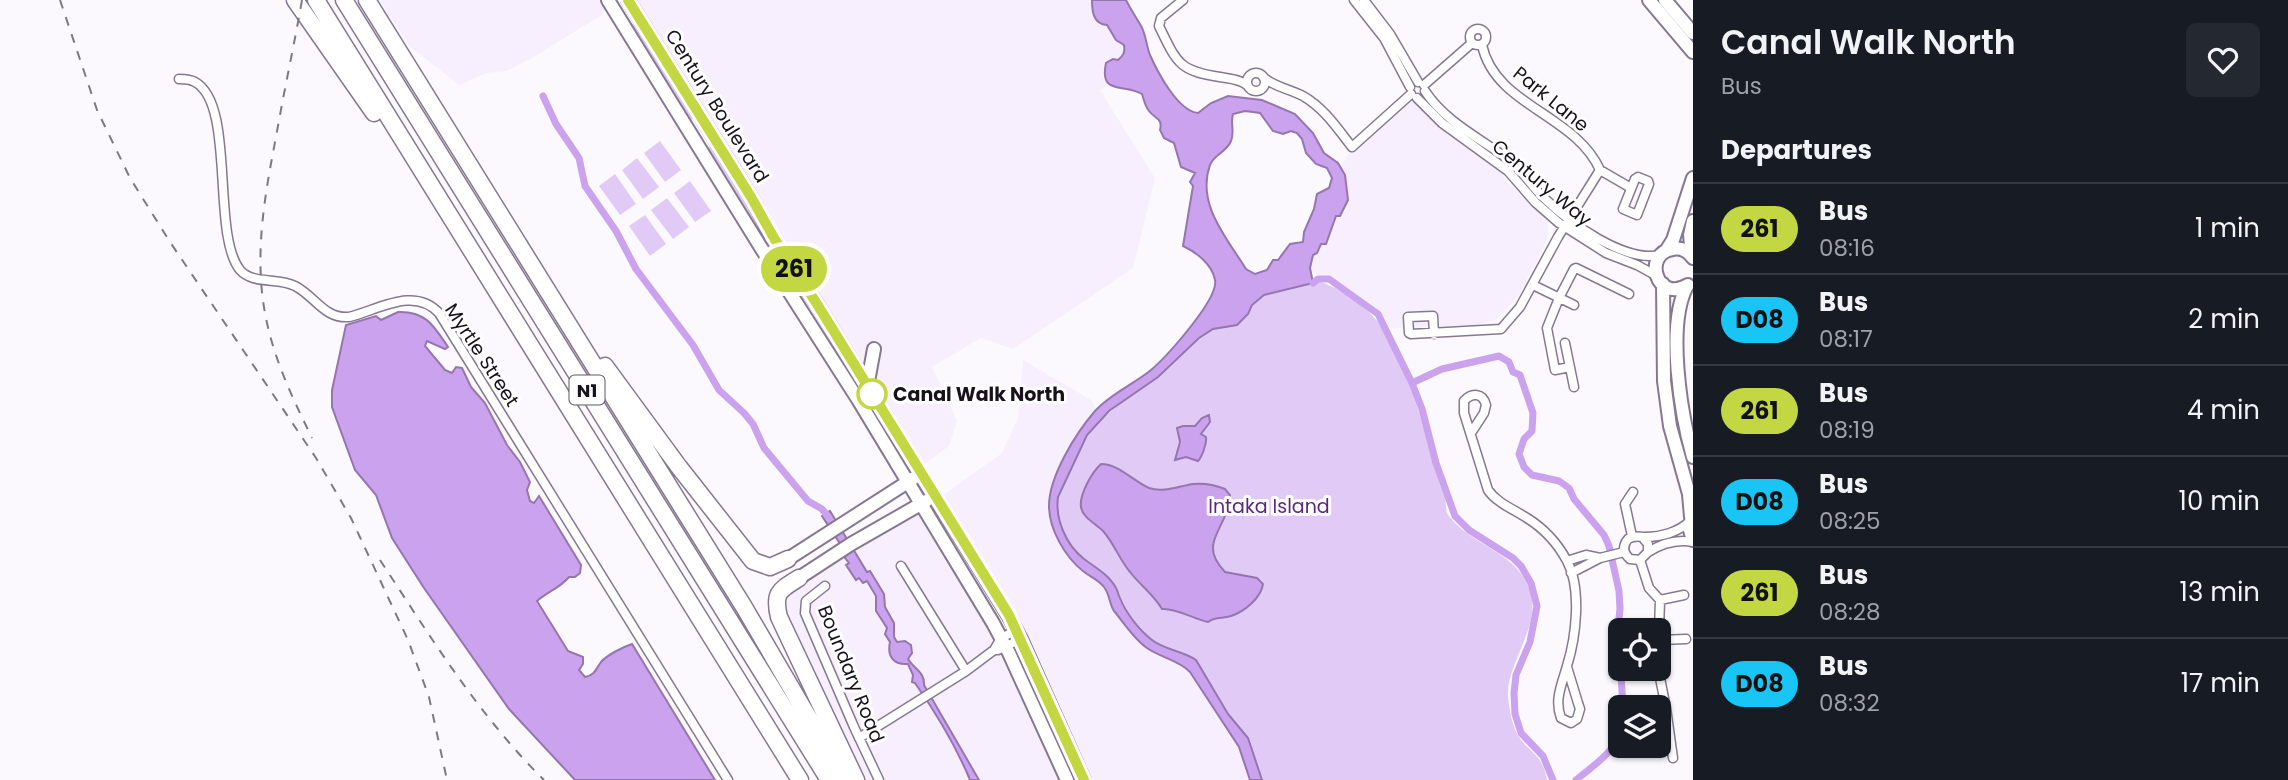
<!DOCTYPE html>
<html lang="en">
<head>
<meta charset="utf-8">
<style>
  body { margin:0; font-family:Poppins,sans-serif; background:#242831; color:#f1f3f6; height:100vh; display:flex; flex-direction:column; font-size:26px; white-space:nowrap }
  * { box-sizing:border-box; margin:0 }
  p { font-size:23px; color:#9ea1a6 }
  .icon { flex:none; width:38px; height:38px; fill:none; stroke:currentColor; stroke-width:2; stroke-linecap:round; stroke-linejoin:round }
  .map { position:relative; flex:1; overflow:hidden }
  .sheet { display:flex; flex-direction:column; background:#171b24; width:595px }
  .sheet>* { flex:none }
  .badge { padding:0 14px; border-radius:23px; font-size:24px; line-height:46px }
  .controls { position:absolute; left:1608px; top:618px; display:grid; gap:14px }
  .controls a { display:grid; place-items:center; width:63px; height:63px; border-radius:10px; background:#171b24; box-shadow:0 2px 5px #0004; font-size:35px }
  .map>.badge { position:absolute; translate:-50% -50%; box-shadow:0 0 0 4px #fff }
  h2 { padding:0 28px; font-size:26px; line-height:63px }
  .round { display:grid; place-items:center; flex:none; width:74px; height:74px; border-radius:10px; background:#242831 }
  .summary { display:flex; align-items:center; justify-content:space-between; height:119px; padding:0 28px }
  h1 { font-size:33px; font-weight:600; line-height:52px }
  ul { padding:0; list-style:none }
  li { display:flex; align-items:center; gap:21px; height:91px; padding:0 28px; border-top:2px solid #363941 }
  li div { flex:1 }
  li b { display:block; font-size:26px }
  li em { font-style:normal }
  li .badge { min-width:77px; font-weight:700; text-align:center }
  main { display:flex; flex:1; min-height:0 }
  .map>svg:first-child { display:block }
</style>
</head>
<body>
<main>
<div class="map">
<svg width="1693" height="780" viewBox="0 0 1693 780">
  <rect width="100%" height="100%" fill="#fcf9fe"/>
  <path fill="#f7effe" d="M380,0H604L606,6L602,15L532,58L506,71L487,73L459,85L408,45Z
    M632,0H1092V8L1107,25L1116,40L1124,45L1125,50L1118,60L1112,59L1105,78L1109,85L1100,90L1155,178L1133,268L1013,349L981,338L932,367L957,421L949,446L925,464L878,388L849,348Z
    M1411,94L1417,104L1441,126L1489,160L1518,193L1548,221V238L1519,295L1497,319L1478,325L1391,328L1379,312L1368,302L1330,276L1316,275L1310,268L1313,255L1321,244H1326L1336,215L1348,200L1345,175L1341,167L1352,147Z
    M1023,360L1091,400L1096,409L1060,465L1055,478L1049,504L1051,523L1056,533L1071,558L1085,573L1101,582L1110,596V605L1160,657L1177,663L1190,672L1239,747L1250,780H1091L1033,649L943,495L1002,453L1018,418Z
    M919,510L990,624L1064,780H865L860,772L784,610V603L790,591L804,584L811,575Z"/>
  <path fill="#e2caf7" d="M636,22L696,116L691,120L687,118C666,88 651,56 632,25Z
    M660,141L681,170L665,182L644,153Z
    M713,145L748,200L769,241L764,243L708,148Z
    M637,158L659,187L643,199L622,170Z
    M615,174L636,204L620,215L599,186Z
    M690,181L711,211L695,222L674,193Z
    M667,198L689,227L673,239L651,210Z
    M645,215L666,244L650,256L629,226Z
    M1320,282C1338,287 1366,306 1378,322C1393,346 1407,376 1416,403C1427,434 1432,465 1444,495C1447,501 1445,510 1448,515C1450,518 1453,520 1455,523C1480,548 1520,555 1531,594C1540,627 1506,665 1508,696C1509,708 1512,727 1519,737C1531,755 1542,753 1547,780H1262L1248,738L1228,714L1196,661L1158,645L1148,637L1129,614L1116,588L1098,569L1081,556L1069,543L1060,522L1057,508L1058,497L1087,435L1098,422L1131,395L1158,377L1199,338L1213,329L1227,325L1231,327C1245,319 1245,312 1255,303C1269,288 1300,285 1320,282Z"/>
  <path fill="#cba2ed" stroke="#9576ae" stroke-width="2" fill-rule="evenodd" d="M1092,0H1126C1130,8 1135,16 1140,24C1146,33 1146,45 1150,55C1158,73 1178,111 1198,113L1211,103L1228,96L1262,100L1295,114L1313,133L1324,153L1338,163L1345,175L1348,200L1340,216H1336L1326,244H1321L1317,253L1313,255L1310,268L1313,283L1264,295L1252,305L1248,314L1237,325L1213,329L1199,338L1158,377L1109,411L1087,435L1058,497C1055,519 1066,545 1084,559C1095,567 1109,575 1116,588C1118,591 1118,595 1120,598C1126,613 1139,630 1152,640C1165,650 1183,651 1196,660L1228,714L1248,738L1262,780H1250L1239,747L1190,672C1179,660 1161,658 1147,648C1134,639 1124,623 1114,611C1109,603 1110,595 1104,587C1098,579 1090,577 1083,571C1065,557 1049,529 1049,506C1049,476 1076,433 1095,411C1110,394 1134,384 1151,370C1166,357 1219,299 1215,280C1212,264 1196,252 1183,246L1193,186L1190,182L1195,173L1181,167L1174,143L1164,138L1160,130C1163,118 1155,119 1149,111C1145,106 1144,100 1142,94C1124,83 1099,96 1106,63L1113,59L1118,60C1124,55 1125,52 1124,45L1116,40L1107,25C1093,24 1092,11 1092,0ZM1245,111L1260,113L1273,131L1283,134L1291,131L1297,133L1302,139L1306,153L1316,164L1327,168L1332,178L1329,188L1317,194L1314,209L1304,232L1303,242L1290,244L1278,260H1273L1267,270L1255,274L1246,269C1227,238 1196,204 1210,165C1214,154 1226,153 1231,141C1235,132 1230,123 1233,114Z
    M398,312C426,311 434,326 448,347L445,349L427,341L425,346L445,370L452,373L456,367L462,368L471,387L485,403L507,445L520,462L530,482L527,490L530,501L534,503L539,496L581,565L580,573L575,577H569C560,588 547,592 537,601L568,651L583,657V664L579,670L585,677C596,674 595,670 601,662C607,655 623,647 632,644L715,780H575L509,709L424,588L392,538L376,495L355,470L332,407V390L346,325L376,316L381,320Z
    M1209,415L1210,422L1201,434L1206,437C1207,443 1202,457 1198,461L1186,457L1175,460L1180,442L1177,428L1183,426H1195L1202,418Z
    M1101,464C1119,464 1133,481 1149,488C1163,493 1179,486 1193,484C1204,483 1215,485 1225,489L1230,495C1228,530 1196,542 1225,572L1257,578L1263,584C1261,598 1244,612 1231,616C1222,619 1216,616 1208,622C1193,619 1177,608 1162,609C1154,595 1140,585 1130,572C1119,559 1114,543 1103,531C1096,524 1082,517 1081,507C1079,495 1092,472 1101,464Z
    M830,511L867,572L870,571L884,594L885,607L894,623V637L897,642L905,641L911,645L912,653L908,659C914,669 925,672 924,685L979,780H970C956,746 936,713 915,683L912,682L913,675L908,664C893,665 887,656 890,642L885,634L887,628L876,611V596L867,581L863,583L859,578L856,580L846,565L849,563L845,558L846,553L822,516Z"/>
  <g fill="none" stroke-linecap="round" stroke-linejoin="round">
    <path stroke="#cba2ed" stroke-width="7" d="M543,96L556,124L579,158L585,186L616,231L636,269L693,345L719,390L744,413L753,424L764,448L808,501L822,509L826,514
      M1313,283L1318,279H1329L1378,314L1412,383L1422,409L1436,463L1455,516L1469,530L1513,558L1521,566L1531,583L1537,606L1530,642L1516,675L1514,693L1515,714L1521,733L1543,756L1553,780
      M1412,383L1442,369L1499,356L1509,362L1513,372L1520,375L1533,413L1532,431L1524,439L1519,454L1524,467L1532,475L1559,481L1569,488L1574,499L1604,535L1609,546L1619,591L1620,609L1615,655L1621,675L1623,707
      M1576,780C1591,767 1616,752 1620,731"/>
    <g stroke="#867892" stroke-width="11">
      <path id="street" d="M1183,0L1161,18L1159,26C1177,63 1179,71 1220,77C1230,79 1239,79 1247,85
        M1354,0L1384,38L1410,87
        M1364,0L1390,34L1418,82
        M1470 37a8 8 0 1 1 16 0a8 8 0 1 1-16 0Z
        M1482,45C1495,106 1575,114 1600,170
        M1247 82a9 9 0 1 1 18 0a9 9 0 1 1-18 0Z
        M1263,77C1274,87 1290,89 1303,96C1324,108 1337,128 1352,147L1411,94
        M179,79C184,79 190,79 195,82C236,104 211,234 240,270C253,285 279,277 295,286C315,296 324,319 349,317C378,310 414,286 439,313L728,780
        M1424,85L1472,43
        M1425,91C1446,123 1482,139 1512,162C1524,173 1532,187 1544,198C1570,223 1624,263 1661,255
        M1417,98L1442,123L1508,171L1535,202L1559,223L1606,253L1637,265L1657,276
        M1600,170L1631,188
        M1638,177L1648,181L1649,184L1637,215L1623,209L1635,179Z
        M1533,285L1574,305
        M1434,334L1433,316L1408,317L1409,333L1411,334L1501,329L1520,307L1558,237L1600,170
        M1565,343L1574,387
        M1570,367L1555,370L1547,328L1559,298L1574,269L1576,268L1629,294
        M1471,433L1484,413L1486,405C1483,393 1472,392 1464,401V413L1488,490C1497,503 1513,509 1527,518C1543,528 1558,544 1567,561C1582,589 1576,637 1567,666C1562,684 1554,700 1561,718L1571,723L1577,719L1580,709L1578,703L1567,667
        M1632,536L1625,504L1633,492
        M1642,537L1648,544V552L1640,560L1630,559C1623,553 1622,546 1628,539C1635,535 1638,537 1645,537C1661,537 1679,532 1690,521
        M1648,552C1661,544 1677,539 1693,542
        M1640,560L1649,588L1660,600L1659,630
        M1567,561L1586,555L1600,558
        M901,566L966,671
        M1571,573L1600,558L1624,552
        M825,586L806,601L805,613L854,727L879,780
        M1660,600L1684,595
        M1659,640L1686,639
        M994,650L1001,638L1017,630
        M1658,668L1666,708L1673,758
        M859,738L966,671L994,650H998L1021,639"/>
    </g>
    <g stroke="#867892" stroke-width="16">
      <path id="secondary" d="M608,0L760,246L859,401L993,623L1009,653L1067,780
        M628,0L751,197L773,238L817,304L1008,615L1021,639L1084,780
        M1649,0L1693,52
        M1665,0L1693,33
        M1666,251L1673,240L1693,178
        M1692,255L1690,235L1693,221
        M1663,284L1664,381L1670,426L1689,494L1691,517
        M1688,285C1656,304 1642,253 1673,249C1682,247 1688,251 1693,258
        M1687,286C1666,325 1681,415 1693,457
        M867,387L874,349
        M1693,515L1689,527L1693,540
        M791,557L914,478
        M802,576L851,544L926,501"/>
    </g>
    <g stroke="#867892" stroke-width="19">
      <path id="highway" d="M295,0L374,113
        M316,0L800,780
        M344,0L829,780
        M367,0L744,607L845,780
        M605,366L679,467L753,561L770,567L788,559
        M799,578C780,590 773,592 779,617L856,780"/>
    </g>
    <use href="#street" stroke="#fff" stroke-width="8"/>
    <use href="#secondary" stroke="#fff" stroke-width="12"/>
    <use href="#highway" stroke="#fff" stroke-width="16"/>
    <path stroke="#7d7981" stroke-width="2" stroke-dasharray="9 9" stroke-linecap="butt" d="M60,0L97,110L130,178L170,242L316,458L351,518L408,640L429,697L447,780
      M302,0C294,46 284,91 276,137C264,199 253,260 267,323C276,364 294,401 312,438
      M380,560C430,636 479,716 544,780"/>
  </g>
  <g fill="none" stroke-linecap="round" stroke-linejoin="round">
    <g stroke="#fff" stroke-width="16">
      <path id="line" d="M628,0L751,197L774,238L817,304L1009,615L1084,780"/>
    </g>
    <use href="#line" stroke="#c3d742" stroke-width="10"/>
  </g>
  <circle fill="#fff" stroke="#c3d742" stroke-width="3.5" cx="872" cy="394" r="14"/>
  <g text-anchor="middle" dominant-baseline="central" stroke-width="6" stroke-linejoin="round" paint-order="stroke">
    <rect fill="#fff" stroke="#5c585f" stroke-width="2" x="569.5" y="375.5" width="35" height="29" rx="5"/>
    <g font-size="18" font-weight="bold" fill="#16111a">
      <text x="587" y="390">N1</text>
    </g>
    <g font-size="19" fill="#16111a" stroke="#fff">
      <text transform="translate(1551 99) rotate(39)">Park Lane</text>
      <text transform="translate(717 106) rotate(58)">Century Boulevard</text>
      <text transform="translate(1542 183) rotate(40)">Century Way</text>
      <text transform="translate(482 355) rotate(57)">Myrtle Street</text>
      <text transform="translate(851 674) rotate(68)">Boundary Road</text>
    </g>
    <g font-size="19" font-weight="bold" fill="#16111a" stroke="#fff" text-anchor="start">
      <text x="893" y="394">Canal Walk North</text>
    </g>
    <g font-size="19" fill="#5b277e" stroke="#fff">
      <text x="1269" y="506">Intaka Island</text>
    </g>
  </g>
</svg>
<div class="controls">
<a><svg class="icon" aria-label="locate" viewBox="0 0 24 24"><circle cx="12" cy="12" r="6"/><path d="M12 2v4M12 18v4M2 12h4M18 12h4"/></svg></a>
<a><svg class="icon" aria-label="layers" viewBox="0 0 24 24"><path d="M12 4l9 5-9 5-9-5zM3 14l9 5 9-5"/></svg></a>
</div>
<b class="badge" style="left:794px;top:269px;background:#c3d742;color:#111">261</b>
</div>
<section class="sheet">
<div class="summary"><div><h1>Canal Walk North</h1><p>Bus</p></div><a class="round"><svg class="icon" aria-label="heart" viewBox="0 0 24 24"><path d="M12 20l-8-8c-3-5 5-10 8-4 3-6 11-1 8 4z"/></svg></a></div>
<h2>Departures</h2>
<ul>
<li><span class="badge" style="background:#c3d742;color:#111">261</span><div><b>Bus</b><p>08:16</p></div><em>1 min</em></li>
<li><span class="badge" style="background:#18c5f4;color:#111">D08</span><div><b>Bus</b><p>08:17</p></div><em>2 min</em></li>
<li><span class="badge" style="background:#c3d742;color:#111">261</span><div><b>Bus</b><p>08:19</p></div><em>4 min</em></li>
<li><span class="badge" style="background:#18c5f4;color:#111">D08</span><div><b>Bus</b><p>08:25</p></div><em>10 min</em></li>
<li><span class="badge" style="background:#c3d742;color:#111">261</span><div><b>Bus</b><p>08:28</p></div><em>13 min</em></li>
<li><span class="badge" style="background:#18c5f4;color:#111">D08</span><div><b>Bus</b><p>08:32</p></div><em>17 min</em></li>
</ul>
</section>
</main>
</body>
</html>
